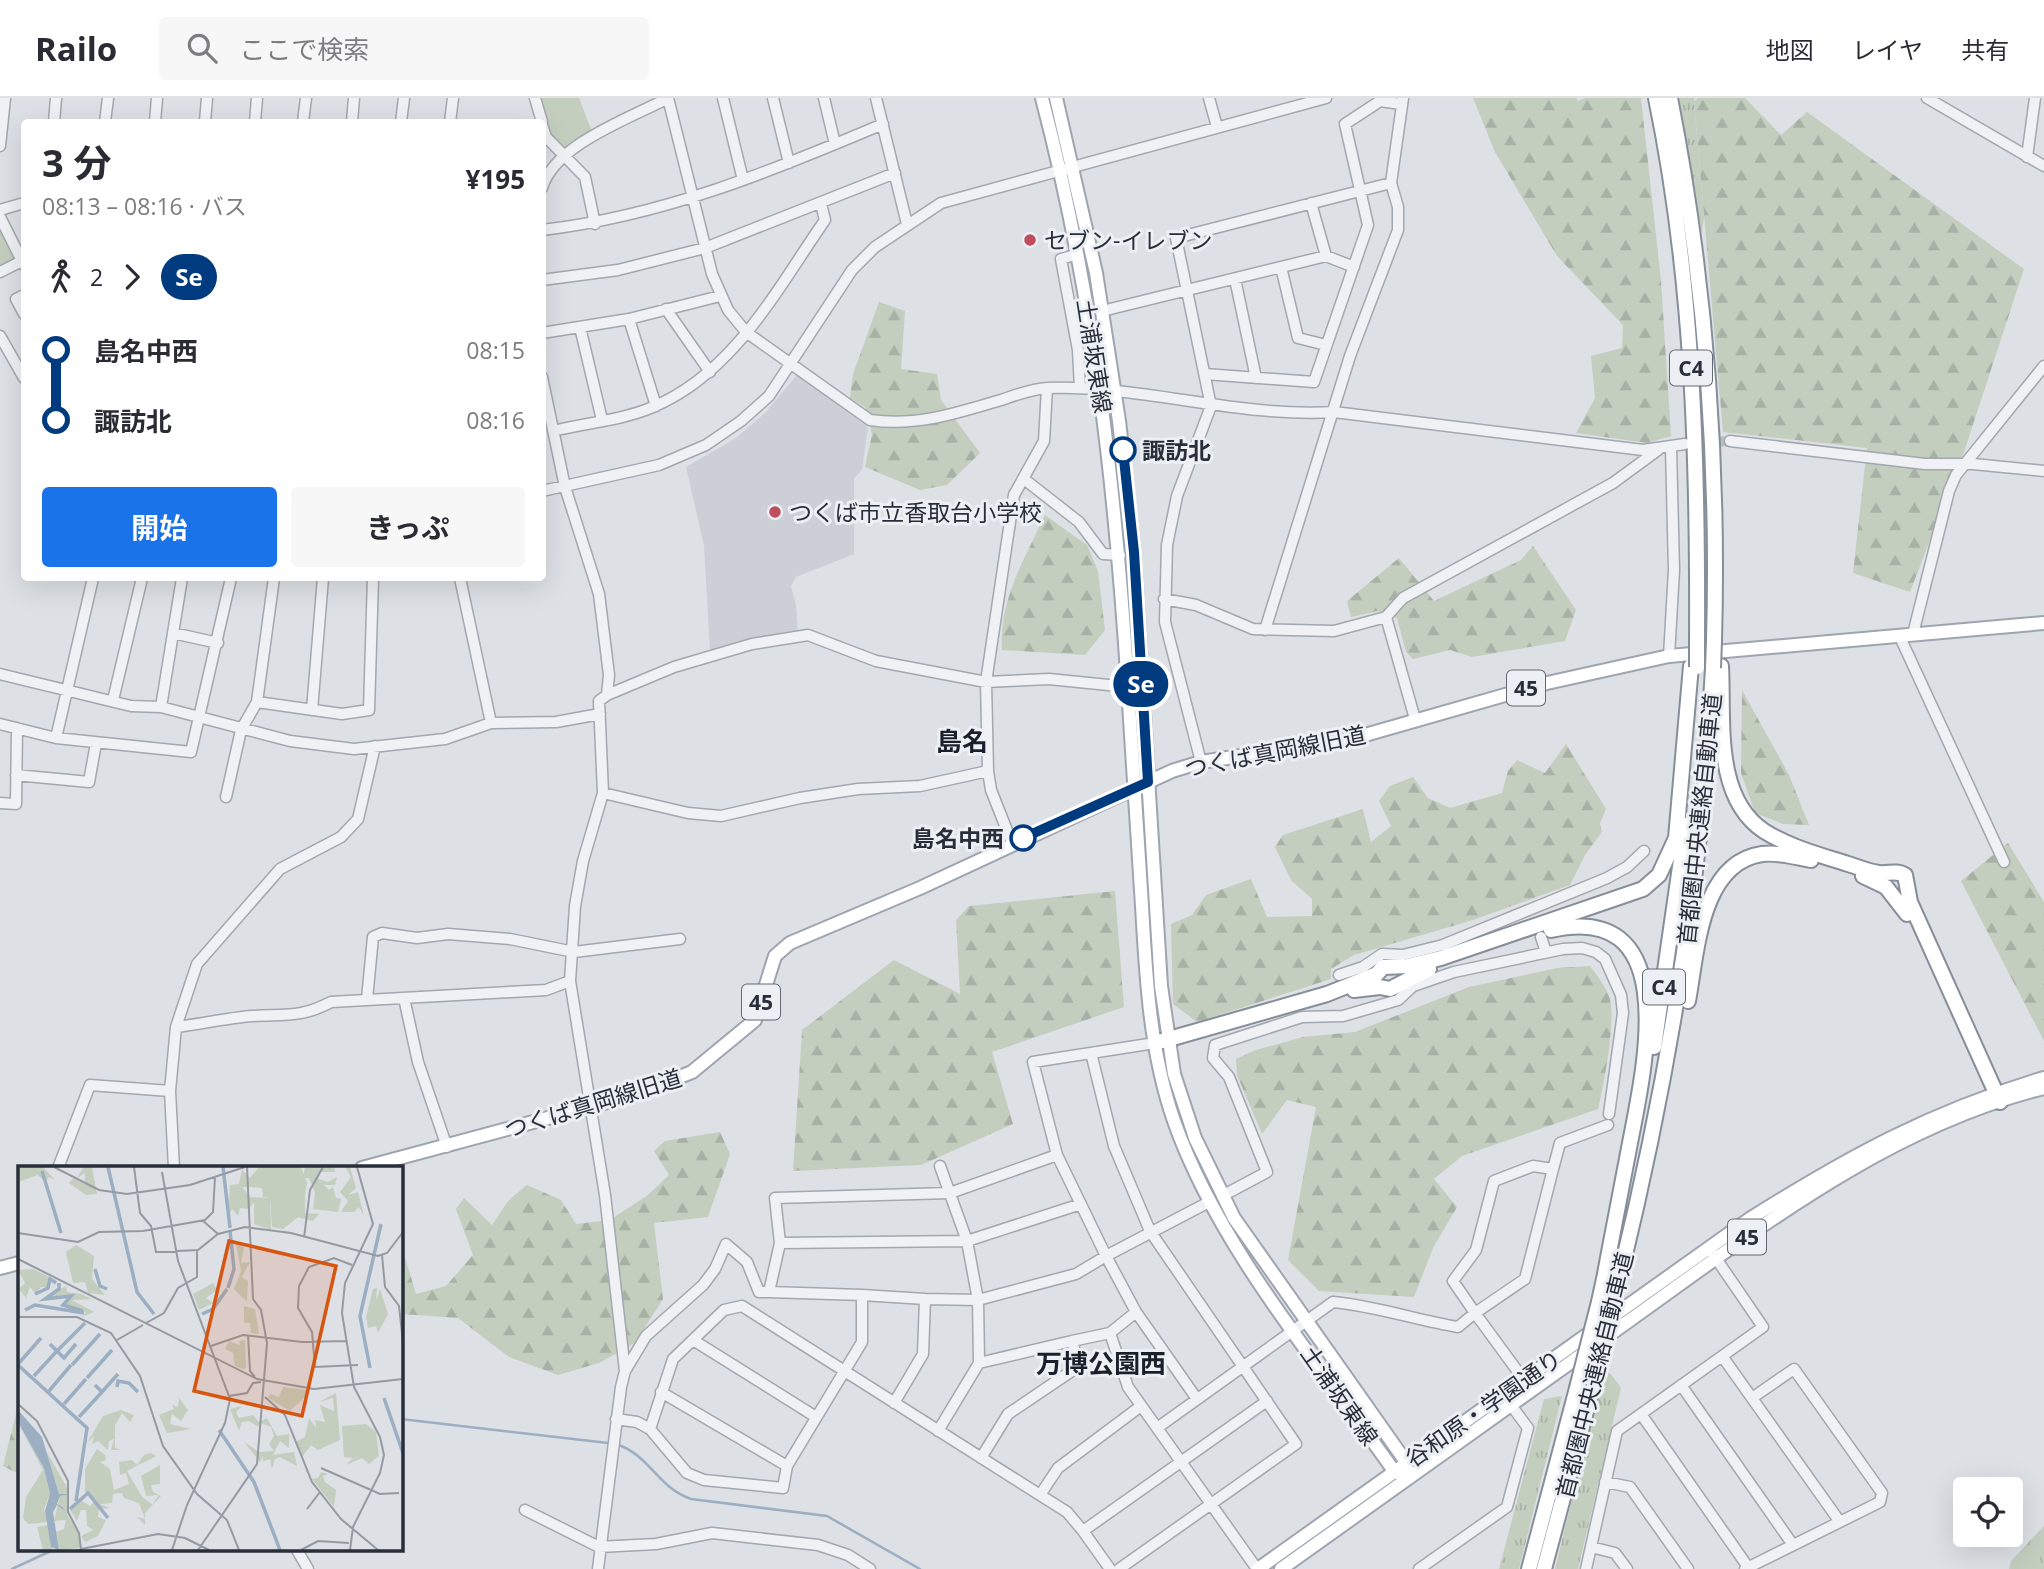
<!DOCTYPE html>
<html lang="ja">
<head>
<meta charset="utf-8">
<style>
  body { margin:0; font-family:"Open Sans","Noto Sans JP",sans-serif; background:#f7f7f7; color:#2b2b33; height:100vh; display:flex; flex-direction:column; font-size:26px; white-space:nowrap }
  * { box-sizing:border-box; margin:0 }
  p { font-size:23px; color:#7c7c81 }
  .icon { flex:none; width:38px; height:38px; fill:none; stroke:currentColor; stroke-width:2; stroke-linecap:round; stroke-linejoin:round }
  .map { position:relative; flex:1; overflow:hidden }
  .sheet { position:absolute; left:21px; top:21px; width:525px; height:462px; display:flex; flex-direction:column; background:#fff; border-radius:7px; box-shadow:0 7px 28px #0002 }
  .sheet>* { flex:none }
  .badge { padding:0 14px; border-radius:23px; font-size:24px; line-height:46px }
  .buttons { position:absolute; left:1953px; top:1379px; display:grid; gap:14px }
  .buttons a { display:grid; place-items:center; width:70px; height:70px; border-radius:7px; background:#fff; box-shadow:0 7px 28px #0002; font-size:35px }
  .map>.badge { position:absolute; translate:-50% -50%; box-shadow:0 0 0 4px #fff }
  .legs { display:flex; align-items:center; gap:10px; height:77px; padding:0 21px; font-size:23px }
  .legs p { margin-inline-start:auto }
  .headline { display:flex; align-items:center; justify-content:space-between; height:119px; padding:0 21px }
  h1 { font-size:38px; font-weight:700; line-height:52px }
  .button { display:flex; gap:14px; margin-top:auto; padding:14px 21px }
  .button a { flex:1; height:80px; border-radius:7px; background:#1a73e8; color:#fff; font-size:28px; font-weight:700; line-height:80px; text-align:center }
  .button a+a { background:#f7f7f7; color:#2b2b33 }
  ul { padding:0 21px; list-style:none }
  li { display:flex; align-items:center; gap:24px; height:70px; font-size:26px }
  li i { display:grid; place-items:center; width:10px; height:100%; margin:0 9px; background:currentColor }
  li i::after { content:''; width:18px; height:18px; margin:-9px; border:5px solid; border-radius:50%; background:#fff }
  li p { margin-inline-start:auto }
  li:first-child i { background:linear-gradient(#0000 50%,currentColor 0) }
  li:last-child i { background:linear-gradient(currentColor 50%,#0000 0) }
  header { display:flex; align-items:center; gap:42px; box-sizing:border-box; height:98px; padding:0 35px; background:#fff; border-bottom:2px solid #e1e1e2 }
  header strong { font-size:33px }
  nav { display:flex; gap:38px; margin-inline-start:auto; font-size:24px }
  .search { width:490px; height:63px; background:#f7f7f7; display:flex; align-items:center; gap:18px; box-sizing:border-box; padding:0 24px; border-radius:7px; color:#7c7c81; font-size:26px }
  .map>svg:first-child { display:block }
</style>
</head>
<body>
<header>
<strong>Railo</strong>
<div class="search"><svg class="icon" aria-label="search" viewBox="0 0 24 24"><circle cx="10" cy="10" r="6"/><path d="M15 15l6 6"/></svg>ここで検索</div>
<nav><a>地図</a><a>レイヤ</a><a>共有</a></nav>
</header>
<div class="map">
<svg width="2044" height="1471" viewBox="0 0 2044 1471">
  <defs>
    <pattern id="grass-tufts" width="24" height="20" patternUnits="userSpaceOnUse" patternTransform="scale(1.75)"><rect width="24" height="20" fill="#c3cebf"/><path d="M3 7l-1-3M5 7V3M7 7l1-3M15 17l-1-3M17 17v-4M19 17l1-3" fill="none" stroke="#a8b1a5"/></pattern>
    <pattern id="forest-firs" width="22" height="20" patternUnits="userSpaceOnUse" patternTransform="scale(1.75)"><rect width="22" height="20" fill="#c3cebf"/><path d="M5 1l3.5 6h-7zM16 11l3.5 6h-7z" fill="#a8b1a5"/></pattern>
  </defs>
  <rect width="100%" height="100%" fill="#dde0e5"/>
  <path fill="#ccd0d6" d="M797,277L868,329L862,372L854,380V456L796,479L791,488L796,507L798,534L766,538L710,553L704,448L686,369L736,340L765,315Z"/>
  <path fill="url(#grass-tufts)" d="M1679,0H1694V3L1704,119L1702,136Z
    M1603,1273L1611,1276L1621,1290L1578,1471H1555Z
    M1562,1298L1519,1471H1499L1544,1301Z
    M2044,1428V1471H2009L2011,1463Z"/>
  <path fill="url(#forest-firs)" d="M1473,0H1576L1578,3L1585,0H1641L1661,183L1671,338L1647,345L1576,335L1595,300L1591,258L1622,250L1623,227L1557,158L1495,54Z
    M1698,0H1745L1781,37L1807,14L2024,171L1964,354L1910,494L1853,475L1867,350L1723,334L1694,3Z
    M879,204L905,213L901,271L937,276L941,302L980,355L947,387L920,392L865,369L872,336L865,309L850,300L853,276Z
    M1045,417L1087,447L1098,473L1105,532L1085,557L1002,552C999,502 1024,462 1045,417Z
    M1533,448L1576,512L1565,543L1472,559L1450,552L1413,561L1406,554L1397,520L1378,513L1351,519L1347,503L1399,460L1434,503L1521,462Z
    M1742,592L1789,677L1809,727L1783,726L1755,715L1741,675Z
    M1566,646L1606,711L1600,725L1602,734L1585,757L1570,787L1473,822L1354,857L1331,871V881L1197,924L1173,906L1171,826L1192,817L1206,797L1251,781L1267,819L1312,818V801L1291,782L1275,749L1283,737L1363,711L1371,744L1391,728L1379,703L1390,688L1413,679L1428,700L1450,710L1502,695L1508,673L1517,662L1545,675Z
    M2008,745L2044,804V943L1961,783Z
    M1115,793L1124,909L992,954L1013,1026L921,1067L793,1073L802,932L894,862L960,896L956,822L969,808Z
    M1590,868C1598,879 1610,893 1611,907C1614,932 1604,986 1598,1011L1462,1058L1434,1081L1457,1109L1433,1150L1414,1199L1319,1193L1288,1162L1316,1009L1287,1002L1262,1036L1237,977L1236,961L1256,952L1303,939L1355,934L1469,889L1557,870Z
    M720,1034L730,1056L708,1119L654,1125L663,1201L635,1245L599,1265L558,1277L509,1259L458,1220L401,1216V1146L416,1196L446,1188L473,1157L456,1111L464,1100L492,1127L509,1102L527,1087L561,1102L576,1126L610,1122L648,1097L669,1077L654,1053L665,1043Z
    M19,1304V1376L3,1368Z"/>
  <path fill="#c3cebf" d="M535,0H579L594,39L563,58L546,39Z
    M0,119L22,162L0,174Z"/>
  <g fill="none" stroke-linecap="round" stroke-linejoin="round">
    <path stroke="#9baec2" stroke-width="2.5" d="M401,1321L608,1345
      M619,1347C652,1360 657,1389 691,1401L827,1418L920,1471
      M12,1471L53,1452"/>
    <path stroke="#b9bdc3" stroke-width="10" stroke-dasharray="10 5" stroke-linecap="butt" d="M1689,346L1730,343"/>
    <g stroke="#a3a7ae" stroke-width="13">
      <path id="minor" d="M535,0L542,24
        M668,0L712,176L728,212L746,234L870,322C916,329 957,315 1001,302C1016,297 1031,291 1047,290C1144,287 1237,320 1334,314L1643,352L1685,346
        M723,0L743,82
        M773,0L789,65
        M824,0L835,46
        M876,0L907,126
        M1209,0L1217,29
        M1927,0L2044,68
        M54,24L56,0
        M105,24L108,0
        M155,24L157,0
        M205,24L207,0
        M255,24L257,0
        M303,24L306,0
        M352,24L354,0
        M401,24L404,0
        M450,24L453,0
        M542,27L546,39L585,79L595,126
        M0,48L5,0
        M2027,59L2035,0
        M542,90C555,46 629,21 668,0
        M1311,105L1326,158
        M0,112L24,105
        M0,119L24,167
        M542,132C663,118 772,73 883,26
        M1078,156L1061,161L1078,252L1080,290
        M1281,169L1298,240L1326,247
        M0,174L24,162
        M1235,181L1256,280
        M542,182L618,172L705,150L895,75
        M24,197L16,201L24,216
        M666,211L710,274
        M1102,213L1326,158L1354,169
        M629,221L656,308
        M580,229L602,322
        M542,235L629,221L720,198
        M0,238L24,280
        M1205,276L1314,284L1368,127L1345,26L1380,3L1401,6
        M542,279L565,389L599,496L609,577L607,597L599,603L603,695L583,763L575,808L570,883L605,1097L625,1273
        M553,333C585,325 623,322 653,309C734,275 777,191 825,122L821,106
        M1730,343L1925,366H1973L2044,373
        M1024,381L1079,424L1103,456L1120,457
        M542,393L659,367L706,347L741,323L769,298L852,172L875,149L941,105L1326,0
        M460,480L491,625
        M1164,501L1196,507L1253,531L1334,533L1386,519L1403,500L1613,385L1658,352
        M1386,519L1415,621
        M1265,532L1350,258L1398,132V109L1391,85L1403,0
        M173,535L218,545
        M1913,536L1949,393L1956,377L2044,268
        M1899,537L2004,764
        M1669,558L1674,472L1671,350
        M0,576L131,608L161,609L290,643L354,651L445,641L491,625L556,624L600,616
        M607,597L674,569L752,546L808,537L876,563L986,584L1049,581L1128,589
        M113,602L142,480
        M257,604L342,616L369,612L373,480
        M161,609L182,480
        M312,612L323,480
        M0,626L56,640L191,654L231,480
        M56,640L93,480
        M1201,664L1165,524L1167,447L1177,398L1211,308L1176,140L1391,85
        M16,677L89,684L96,645
        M603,695L688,715L721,718L800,700L858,691L920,688L988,673
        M226,699L241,632L257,604L274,480
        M0,705L16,706L17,630
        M1012,745L991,692L988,673L986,584L1014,397L1044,343L1047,290
        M1541,839L1546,854
        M1339,877L1363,869L1382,856L1403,857L1443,847L1607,780L1627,769L1644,753
        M404,900L418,964L447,1049
        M367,901L373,839L382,835L417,840L448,836L510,841L574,854L680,841
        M176,929C201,926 227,920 252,918C285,916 301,920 331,904L546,892L570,883
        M1155,945L1033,964L1057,1057L1106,1158L1209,1104
        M1091,955L1114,1048L1150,1133L1296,1346L1119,1471
        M940,1068L967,1143L978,1202L1076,1176L1106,1158L1136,1214L1197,1301
        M58,1070L90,987L170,993
        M174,1070L170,993L176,929L197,866L280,771L341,739L358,721L375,648
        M1553,1071L1525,1181L1475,1215L1453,1183L1476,1152L1494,1083L1533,1068L1553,1071L1560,1045L1608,1027
        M1222,1098L1267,1074L1229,979L1213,960L1215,947L1302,919L1343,918L1398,902L1413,888L1454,874L1563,851L1582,850L1596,854L1605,861L1621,897L1623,915L1609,1016
        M780,1145L775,1100L950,1095L1057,1057
        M862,1197L769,1194L780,1145L967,1143L1081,1106
        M1110,1235L1128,1289L1257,1471
        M693,1242L816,1319
        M1722,1258L1840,1424
        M1681,1287L1793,1447
        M661,1294L787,1368
        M894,1305L923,1256L925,1201L978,1202L979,1265
        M1641,1316L1748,1469
        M616,1321L637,1324L650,1331L687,1375L704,1382L783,1390L787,1368L862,1244V1197L925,1201
        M1157,1330L1333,1204C1376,1208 1416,1222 1458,1229L1475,1215L1524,1282
        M650,1331L673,1261L724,1212L742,1208L1040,1397
        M938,1333L979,1265L1072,1243
        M981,1360L1008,1316L1079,1268L1072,1243L1110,1235L1136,1214
        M1605,1384L1630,1389L1688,1471
        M525,1412L599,1449L656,1446L712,1435L818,1447L848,1457L870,1471
        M1083,1433L1067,1414L1040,1397L1058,1370L1141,1308
        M1591,1449L1615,1455L1627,1471
        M297,1452L308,1471
        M598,1471L621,1289L625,1273L646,1238L703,1187L715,1171L726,1146L747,1164L759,1194H769
        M1110,1471L1083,1433L1267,1303
        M1419,1471L1507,1409L1528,1330L1511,1307
        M1586,1471L1617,1333L1763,1229L1713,1156
        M1745,1471L1880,1404L1882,1395L1794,1271L1752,1300"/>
    </g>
    <g stroke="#9ea5b0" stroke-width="16">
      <path id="major" d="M1042,0C1094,199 1115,385 1128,590C1133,662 1137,735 1142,808C1146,880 1150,954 1174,1023C1218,1148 1318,1265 1394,1373L1408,1380
        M1056,0L1096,175L1119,323L1134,454L1161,888L1174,976L1195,1040L1234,1120L1406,1364L1408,1380
        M362,1070L637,996L692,974L755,922L775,858L790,845L920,790L1172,673L1201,664L1351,641L1547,585L1669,558L2044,525
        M0,1170L19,1165
        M1258,1471L1751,1120C1850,1058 1932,1013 2044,980
        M1281,1471C1397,1388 1514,1305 1630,1222C1759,1130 1887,1029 2044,990"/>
    </g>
    <g stroke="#868e9a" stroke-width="18">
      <path id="highway" d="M1656,0C1693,179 1698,361 1697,543
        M1670,0C1705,178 1719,362 1714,543
        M1721,568C1724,621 1713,699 1764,733C1789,749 1820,757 1848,766C1858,769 1869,774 1879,775C1889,776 1896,772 1905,777L1910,804L2000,1004
        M1863,778L1886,789L1907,816
        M1551,832C1684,802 1644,972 1630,1045C1622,1088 1613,1132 1605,1176
        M1354,892L1380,889L1390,891L1429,871
        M1688,903C1697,855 1700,765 1762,756C1778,754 1795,759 1811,762
        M1155,945L1327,896L1377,876L1383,869L1408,868L1441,860L1643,791L1659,777L1676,740L1691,568
        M1654,949L1686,727
        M1617,1190C1668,984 1702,782 1713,570
        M1599,1204L1607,1167
        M1529,1471L1577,1290
        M1544,1471L1597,1272"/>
    </g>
    <use href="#minor" stroke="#eff1f4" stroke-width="10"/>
    <use href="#major" stroke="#fff" stroke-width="12"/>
    <use href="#highway" stroke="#fff" stroke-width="14"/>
    <g stroke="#868e9a" stroke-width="18" stroke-linecap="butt">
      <path id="highway-bridge" d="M1697,569V543
        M1713,570L1714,543
        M1597,1272L1617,1190
        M1577,1290L1599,1204"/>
    </g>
    <use href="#highway-bridge" stroke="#fff" stroke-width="14"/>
  </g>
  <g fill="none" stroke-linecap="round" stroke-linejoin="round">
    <g stroke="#fff" stroke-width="16">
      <path id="line-1" d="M1023,740L1148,684L1134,454L1123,352"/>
    </g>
    <use href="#line-1" stroke="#003b80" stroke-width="10"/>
  </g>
  <g fill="#bf4d5e" stroke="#eceff3" stroke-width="2.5">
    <circle cx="1030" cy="142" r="7"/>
    <circle cx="775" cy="414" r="7"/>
  </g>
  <g fill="#fff" stroke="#003b80" stroke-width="3.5">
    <circle cx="1123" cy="352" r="12"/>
    <circle cx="1023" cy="740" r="12"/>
  </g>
  <g text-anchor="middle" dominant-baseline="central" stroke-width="6" stroke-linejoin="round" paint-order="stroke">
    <g fill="#eceff3" stroke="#636972" stroke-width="2">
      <rect x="1670" y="252.5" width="42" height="35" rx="5"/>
      <rect x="1507" y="572.5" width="38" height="35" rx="5"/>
      <rect x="1643" y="871.5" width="42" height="35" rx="5"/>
      <rect x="742" y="886.5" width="38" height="35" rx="5"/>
      <rect x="1728" y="1121.5" width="38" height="35" rx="5"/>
    </g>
    <g font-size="21" font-weight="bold" fill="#282f3a">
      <text x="1691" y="270">C4</text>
      <text x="1526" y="590">45</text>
      <text x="1664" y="889">C4</text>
      <text x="761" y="904">45</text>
      <text x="1747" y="1139">45</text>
    </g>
    <g font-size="23" fill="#282f3a" stroke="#eceff3" text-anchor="start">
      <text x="1044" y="142">セブン-イレブン</text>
      <text x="789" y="414">つくば市立香取台小学校</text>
    </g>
    <g font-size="23" fill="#282f3a" stroke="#eceff3">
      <text transform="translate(1095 258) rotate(81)">土浦坂東線</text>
      <text transform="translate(1275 653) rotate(-11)">つくば真岡線旧道</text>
      <text transform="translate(1699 721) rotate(-84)">首都圏中央連絡自動車道</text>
      <text transform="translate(593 1005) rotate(-17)">つくば真岡線旧道</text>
      <text transform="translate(1594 1277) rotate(-76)">首都圏中央連絡自動車道</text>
      <text transform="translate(1340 1297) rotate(55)">土浦坂東線</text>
      <text transform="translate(1483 1310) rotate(-35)">谷和原・学園通り</text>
    </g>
    <g font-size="23" font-weight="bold" fill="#282f3a" stroke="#eceff3" text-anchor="start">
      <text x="1142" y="352">諏訪北</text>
      <text x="1004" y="740" text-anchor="end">島名中西</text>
    </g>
    <g font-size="26" font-weight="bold" fill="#1a202b" stroke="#eceff3">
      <text x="962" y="643">島名</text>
      <text x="1101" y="1265">万博公園西</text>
    </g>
  </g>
  <g transform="translate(18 1068)">
    <rect width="385" height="385" fill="#dde0e5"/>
    <path d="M241,1H283L289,17L284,48L265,63L254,61L252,32L245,31L244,22L233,21L232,12ZM103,244L116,249L112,256L104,247L97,259V282L103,284H93L96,273L91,275L90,284L80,275L74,278L76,270L69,277L85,250Z" fill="#c3cebf"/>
    <path d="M25,1L37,14L31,11L27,16L20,9L0,16L2,1ZM66,1H74L79,28L68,29L51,17L55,12L67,18V7L59,12ZM287,1H316L317,6H302L300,13L310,16L319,11L317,19H306L311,24L315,21L318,32L323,33L320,46L295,43L297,27L291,12H285ZM327,1H332L338,22L330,29L340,26L346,50L341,41L336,46H323L330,35L322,26L333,11ZM224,3L235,16L234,21H224L232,31L252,32L253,64L236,58V36L231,43L222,42L220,50L214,43L210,53L212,19L221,18ZM287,23V47L301,48L295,55L279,51L264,63L263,57L282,40ZM218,77L226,81L223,97L232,96L224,111L230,115L229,136L216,123L223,105ZM58,79L76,90L74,113L87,129L70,127L67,116L55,117L48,86ZM15,103L40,115L32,113L30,121H23L18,128L12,121L8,132L1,123L7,117L0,104ZM195,117L199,124L188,132L195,137L181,144L175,128ZM48,120L49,126L63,128L74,133L54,134L76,146L64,151L68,146L46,139L53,129L27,133ZM359,122L358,135L362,123L370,148L360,167L358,160L350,162L348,151L355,123ZM226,140L237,143L241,168L233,167L232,157H226ZM227,174L228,202L225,203L217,200L215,187L207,183L211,175L222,179L221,175ZM265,221L289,224L291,227L272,245L250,232L252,228L261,231ZM318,227L322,274L300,284L293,279L284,291L277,276L287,271L291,252L298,262L297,254L307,256L302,239L316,245L315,232L301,236ZM161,232L170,244L163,255L154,248L152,258L173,263L149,267L141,249L156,243L154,239L160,241ZM224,240L218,246L221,252L235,249L241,256L249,252L259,270L271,268V282L262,275L255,289L276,286L279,300L262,291L257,293L254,303L252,293L245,295V290L242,296L226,276L241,286L256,285L251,278L256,270L253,261L243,257L242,262L231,255L224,256L221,265L212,243ZM348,258L358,266L361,290L351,298L344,292L328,299L335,292L326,291L324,260ZM79,283L87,289L88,294L82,296L92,303L96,324L111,318L108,307L102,309L101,296L114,294L119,299L126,289L133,287L138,290L109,305L124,331L135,339L136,336L141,329L128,330L123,310L142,299V318L133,319L135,326L143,330L127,347V359L119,351L127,353L121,337L106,332L104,327L95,328L94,337L82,338L91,342L81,343L80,351L88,354L80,370L67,376L63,370L75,364L69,360L68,344H63L59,355L52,344L64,335L72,340L76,336L67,326V303ZM303,306L310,308L305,310L307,316L318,324L316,341L294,313L300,312Z" fill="#c3cebf"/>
    <path d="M0,256L13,272L26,302L32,328L26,343L30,356L10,358L5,352L8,331L25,304ZM28,285L51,325L49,354L36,355L42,330L50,328H41ZM30,359L34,384H25L19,361Z" fill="#c3cebf"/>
    <path d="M49,349L60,365L62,382L41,384L38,366L46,363Z" fill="#c3cebf"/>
    <path d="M0,244L24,271L41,328H51L42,330L39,338L44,341L47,345L51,384L47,345L39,339L35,346L41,384L33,381L27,345L32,328L26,302L0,256Z" fill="#9baec2"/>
    <path fill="none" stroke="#9baec2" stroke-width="3.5" d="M90,1L119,126L136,148M205,1L212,62M24,5L43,67M77,103L82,120L89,123M41,117V123L27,133L53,130L45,139L65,145M210,122L216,103L212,65M17,128L30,122L32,113L38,117M7,144L17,139L66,147M184,148L195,143L209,123M32,178L46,192L58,178M39,185L67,157M1,197L23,172M0,199L69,262L58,335M54,199L82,168M352,202L342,150L363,58M16,210L38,186M69,212L94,184M77,219L84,226L100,208M99,221L100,215L111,217L120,226M31,225L53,199M366,232L385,287M46,238L68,213M61,251L84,226M201,264L236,316L262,384M52,343L70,327L90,352"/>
    <path fill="none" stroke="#9599a1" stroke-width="2" d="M36,1L81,24L109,28L172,19L227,1M116,1L122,47L133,60L138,86L180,84L200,68L227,61L273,67L360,90L369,87L385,66M144,6L160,95L212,233L207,257L169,339L154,384M184,54L200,68M0,67L60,76L81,66L125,65L187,54L195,46L197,11M286,72L292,24L305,1M364,89L367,121L381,140L385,177M0,93L239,213L296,223L385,213M334,99L316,92L291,101L281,120L280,142L294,166L297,201L340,199M0,151H59L93,167L122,210L145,280L179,328L209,354L221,384M128,157L146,147L160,122L179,111V85M230,169L232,205L237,211M99,174L125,159M193,180L225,169L284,176L328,175M211,230L229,227L235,217L243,216M247,231L267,249L294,316L323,353L360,384M0,238L19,255L50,315V346L61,367L63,384M303,302L362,328L381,327M289,343L302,326M58,384L140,368L167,372L191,384M180,384L239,298L249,177L243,144L235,133L229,1M283,384L300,375L331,377M332,384L335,361L362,307L366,289L362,271L336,221L324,147L327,117L355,58L339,1"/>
    <path fill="#d55511" fill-opacity="0.15" stroke="#d55511" stroke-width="3.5" d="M211,75L318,100L284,250L176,225Z"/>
    <rect width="385" height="385" fill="none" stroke="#282f3a" stroke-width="3.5"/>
  </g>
</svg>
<div class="buttons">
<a><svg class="icon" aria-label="locate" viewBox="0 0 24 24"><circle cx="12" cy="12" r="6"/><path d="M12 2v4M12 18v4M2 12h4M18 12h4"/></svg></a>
</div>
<b class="badge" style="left:1141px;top:586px;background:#003b80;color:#fff">Se</b>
<section class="sheet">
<div class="headline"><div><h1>3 分</h1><p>08:13 – 08:16 · バス</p></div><b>¥195</b></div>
<div class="legs"><svg class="icon" aria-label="walk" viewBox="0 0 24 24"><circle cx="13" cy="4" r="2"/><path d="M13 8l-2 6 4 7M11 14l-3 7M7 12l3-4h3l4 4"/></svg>2<svg class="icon" aria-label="forward" viewBox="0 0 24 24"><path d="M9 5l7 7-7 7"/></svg><b class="badge" style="background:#003b80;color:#fff">Se</b></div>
<ul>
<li><i style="color:#003b80"></i><b>島名中西</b><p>08:15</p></li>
<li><i style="color:#003b80"></i><b>諏訪北</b><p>08:16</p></li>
</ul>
<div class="button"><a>開始</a><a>きっぷ</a></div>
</section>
</div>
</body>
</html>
